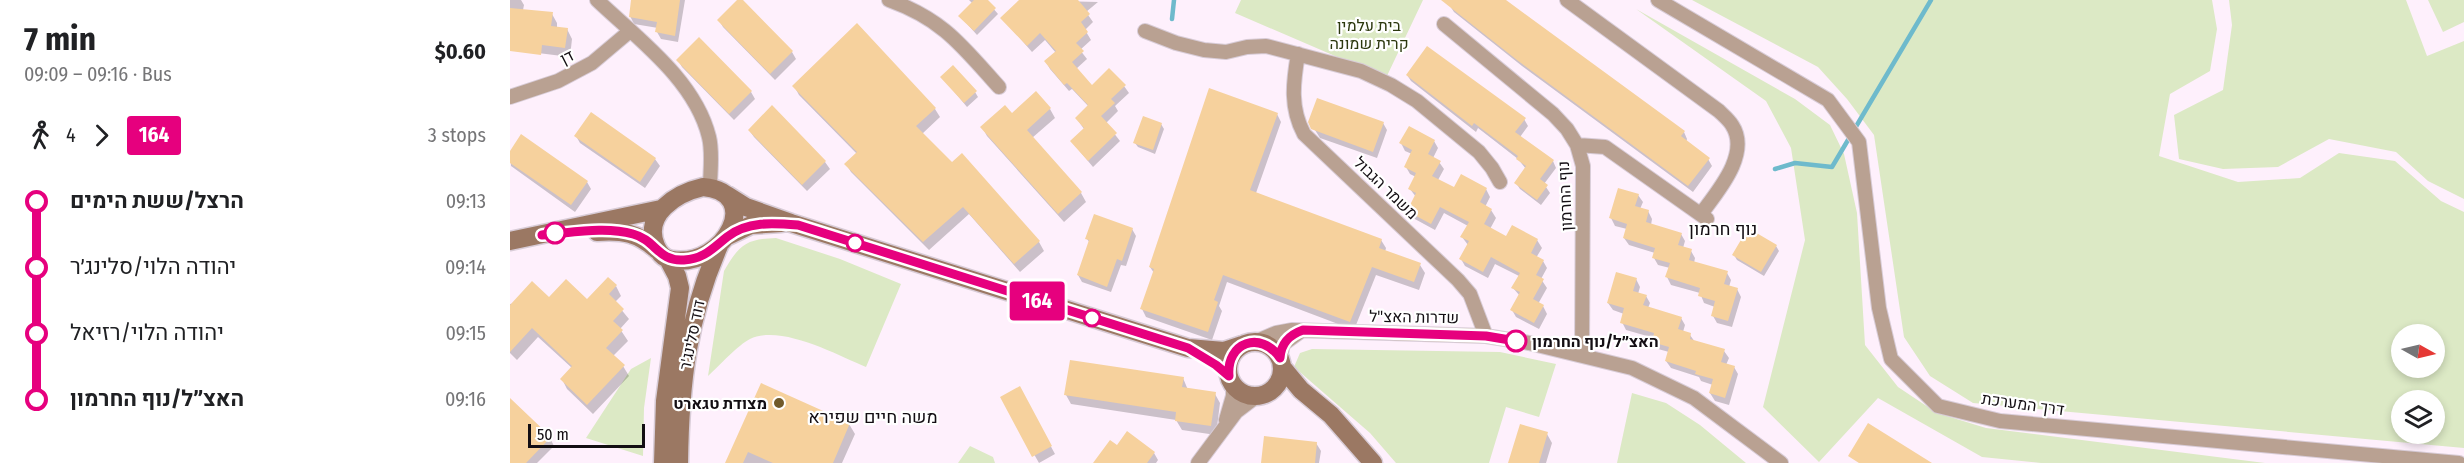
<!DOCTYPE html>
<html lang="en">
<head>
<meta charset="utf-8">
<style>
  body { margin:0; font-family:"Fira Sans Condensed",Heebo,sans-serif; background:#f2f2f2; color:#202124; height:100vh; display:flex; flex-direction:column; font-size:22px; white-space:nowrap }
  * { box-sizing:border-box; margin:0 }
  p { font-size:20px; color:#757577 }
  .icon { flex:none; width:33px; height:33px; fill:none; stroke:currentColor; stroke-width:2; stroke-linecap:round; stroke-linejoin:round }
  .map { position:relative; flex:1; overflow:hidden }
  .drawer { display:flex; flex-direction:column; background:#fff; width:510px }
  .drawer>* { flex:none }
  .badge { padding:0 12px; border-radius:4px; font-size:21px; line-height:39px }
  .needle { width:39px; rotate:98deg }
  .buttons { position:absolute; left:1881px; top:324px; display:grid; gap:12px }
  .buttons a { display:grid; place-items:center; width:54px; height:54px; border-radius:50%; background:#fff; box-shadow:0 3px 9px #0003; font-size:30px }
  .scale { position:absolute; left:18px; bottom:15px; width:117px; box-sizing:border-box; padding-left:6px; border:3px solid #130e13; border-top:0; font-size:16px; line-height:21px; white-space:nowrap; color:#130e13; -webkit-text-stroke:4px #fff; paint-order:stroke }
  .map>.badge { position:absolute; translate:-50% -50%; box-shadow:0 0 0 3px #fff }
  .legs { display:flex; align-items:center; gap:9px; height:66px; padding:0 24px; font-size:20px }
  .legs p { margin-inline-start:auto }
  .summary { display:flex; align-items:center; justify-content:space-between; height:102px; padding:0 24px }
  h1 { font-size:33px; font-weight:700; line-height:45px }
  ul { padding:0 24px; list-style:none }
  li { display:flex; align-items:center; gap:21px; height:66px; font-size:22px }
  li i { display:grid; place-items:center; width:9px; height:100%; margin:0 8px; background:currentColor }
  li i::after { content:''; width:15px; height:15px; margin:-8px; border:4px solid; border-radius:50%; background:#fff }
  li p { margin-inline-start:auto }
  li:first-child i { background:linear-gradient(#0000 50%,currentColor 0) }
  li:last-child i { background:linear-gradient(currentColor 50%,#0000 0) }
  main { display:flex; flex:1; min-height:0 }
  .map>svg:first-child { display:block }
</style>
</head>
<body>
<main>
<section class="drawer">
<div class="summary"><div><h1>7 min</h1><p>09:09 – 09:16 · Bus</p></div><b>$0.60</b></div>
<div class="legs"><svg class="icon" aria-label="walk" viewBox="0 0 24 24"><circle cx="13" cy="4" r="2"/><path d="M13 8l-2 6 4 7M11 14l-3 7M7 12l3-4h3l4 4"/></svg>4<svg class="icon" aria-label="forward" viewBox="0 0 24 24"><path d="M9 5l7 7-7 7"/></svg><b class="badge" style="background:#e6007e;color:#fff">164</b><p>3 stops</p></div>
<ul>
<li><i style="color:#e6007e"></i><b>הרצל/ששת הימים</b><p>09:13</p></li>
<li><i style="color:#e6007e"></i><span>יהודה הלוי/סלינג׳ר</span><p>09:14</p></li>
<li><i style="color:#e6007e"></i><span>יהודה הלוי/רזיאל</span><p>09:15</p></li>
<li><i style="color:#e6007e"></i><b>האצ״ל/נוף החרמון</b><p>09:16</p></li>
</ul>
</section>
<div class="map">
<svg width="1954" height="463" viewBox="0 0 1954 463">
  <rect width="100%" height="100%" fill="#fef0fc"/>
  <path fill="#dce9c5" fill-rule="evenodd" d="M731,0H913L876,78L725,13Z
    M1182,0H1702L1707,29L1700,71L1660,94L1649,156L1728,182L1790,178L1829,153L1885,161L1931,201L1954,212V448L1463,403L1420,376L1394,337L1364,135L1337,99L1308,67ZM1892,334H1924V368H1892ZM1892,400H1924V434H1892Z
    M1719,0H1896L1917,56L1954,41V199L1918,181L1886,152L1819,139L1768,167L1713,169L1669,159L1664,115L1713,90L1722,25Z
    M1918,0H1954V22L1933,32Z
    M1126,9L1285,99L1320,125L1334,154L1347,213L1355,345L1388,387L1427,413L1476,428L1755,463H1531L1472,457L1368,398L1309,462L1253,407L1295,240L1281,148L1256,101Z
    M266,238L330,259L391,284L356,367C327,355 271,324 240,339C229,344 208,367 198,376L214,271C229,245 236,239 266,238Z
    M802,349L990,352L1046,364L1029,417L996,407L979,463H886L860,433L784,367L790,353Z
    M141,358L134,408L133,456L76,438L121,369Z
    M1122,393L1156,403L1190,425L1236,463H1107Z
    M460,446L483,457L485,463H448Z"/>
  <path fill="#0003" d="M0,0H11L14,5L13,10L42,14L47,23V28L57,29L62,39L60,57L28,53L0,45Z
    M123,0H175L168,42L151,39L147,32L148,28L124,24L120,16Z
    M229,0L282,52L286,59L265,80L213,27L209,20Z
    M459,0H476L488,14L467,35L450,16L463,4Z
    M511,0L588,2L576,12L583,22L575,30L581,40L570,50L577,59L566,69L582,87L614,86L619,93L605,106L608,111L596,123L610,141L583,167L562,142L574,129L567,119L579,107L562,89L559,91L540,69L536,62L546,53L535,40L522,52L492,18Z
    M944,0H994L1174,132L1177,139L1176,142L1198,159L1202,166L1183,192L1012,66L944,12L940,6Z
    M189,39L241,92L245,99L224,120L172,67L168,60Z
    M897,75L1014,119L1018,126L1010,137L1043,161L1046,168L1034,184L1040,193L1031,205L1010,189L1006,183L1016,169L1008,159L968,128L966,132L901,81Z
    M432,77L465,92L468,97L457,107Z
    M284,86L425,109L430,117L412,134L442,164L452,155L529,242L534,251L510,272L459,214L419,250L341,172L336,164L347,154L289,95Z
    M540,109L545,118L522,138L571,193L576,202L554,222L477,136L472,127L502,115Z
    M767,114L771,122L746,193L871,240L876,248L875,252L910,265L915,273L909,290L866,275L844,330L717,282L709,306L712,311L702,340L636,317L632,309L644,273L640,267Z
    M800,122L873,123L877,130L867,158L810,138Z
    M651,124L654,129L645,154L628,147L625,143Z
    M239,130L315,162L320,169L297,191L244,137Z
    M66,136L145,159L150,166L135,188L70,143Z
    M924,141L928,148L923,158L929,162L934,169L928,180L945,189H976L980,197L975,207L981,210L986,218L980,229L997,238L1027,240L1032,248L1026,258L1033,261L1037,268L1031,279L1037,288L1028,304L1033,306L1037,314L1029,329L1006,317L1002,310L1010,296L1003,288L1009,276L985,264L978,278L955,266L951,259L958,245L952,237L958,226L934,213L925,230L903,218L899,211L906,197L900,189L906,177L900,174L896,167L902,154L895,151L891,143Z
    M0,153L77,182L81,189L65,212L1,166Z
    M1128,195L1133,202L1130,209L1138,211L1142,219L1141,225L1171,234L1175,241L1173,248L1181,251L1185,258L1184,263L1217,273L1221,280L1219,287L1227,289L1231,297L1222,327L1207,323L1203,316L1205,307L1194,303L1190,293L1161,285L1157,277L1160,268L1148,265L1144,258L1145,253L1119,245L1114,238L1117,229L1105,226L1101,218Z
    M622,229L626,236L616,266L611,265L601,292L572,282L568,275L580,243L577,239Z
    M1266,246L1269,251L1254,276L1227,260L1224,255Z
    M1126,279L1130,287L1128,294L1136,296L1140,303L1138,308L1171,318L1175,325L1173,332L1180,335L1185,342L1214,351L1219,358L1216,365L1224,367L1228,374L1219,405L1205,401L1200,393L1203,385L1191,381L1189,377L1161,368L1156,361L1159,352L1148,349L1143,341L1144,338L1116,330L1112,322L1114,314L1103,310L1098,303Z
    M106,286L111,296L105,302L119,319L110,329L118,341L103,356L113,366L119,376L83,414L57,389L52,379L62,368L28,337L7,360L0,353V304L39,299L77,301Z
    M673,378L678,390L705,394L710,403L706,435L672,430L666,420L561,404L556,395Z
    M252,385L339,424L345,434L332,463H217Z
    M509,388L545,454L529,463L492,398Z
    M0,406L40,438L44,446L27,463H0Z
    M1037,434L1042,443L1036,463H1000Z
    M806,443L811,451L809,463H753Z
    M607,447L644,453L648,460L646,463H585Z"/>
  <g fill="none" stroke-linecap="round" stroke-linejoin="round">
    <path stroke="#6ebacc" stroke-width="4.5" d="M662,19L664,0
      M1265,169L1285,163L1322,167L1421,0"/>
  </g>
  <path fill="#f6d19d" d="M121,0H170L165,36L145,32L147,22L119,17Z
    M227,0H233L283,51L260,74L207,20Z
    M464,0H478L486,8L464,31L448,16Z
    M509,0H568L580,14L571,22L578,32L566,43L574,51L562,62L582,85L599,68L616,85L601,99L605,103L591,116L607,133L578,161L560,141L574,128L565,118L578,105L557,83L554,85L534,61L546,51L530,33L517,46L490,18Z
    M931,0H996L1175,131L1171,136L1200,158L1178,186L1007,60Z
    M0,8L43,12L41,26L58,28L55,48L32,45L31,55L0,51Z
    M347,23L426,108L406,126L442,162L452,153L530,241L504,264L453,207L413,242L334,164L347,152L282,86Z
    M189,37L242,91L219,114L166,60Z
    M917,46L1016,118L1005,132L1044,160L1030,179L1038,185L1027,200L1004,183L1016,166L1006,159L1008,156L964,123L962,126L896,75Z
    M443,65L467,91L454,103L430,77Z
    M699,88L768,113L740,190L872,239L869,248L911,263L904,282L862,267L840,322L713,275L704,300L708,302L698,332L630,309L644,269L639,267Z
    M526,91L541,108L517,130L572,192L548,214L470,127L495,105L502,113Z
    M807,98L874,122L863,152L801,129L798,122Z
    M262,105L316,161L292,185L238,130Z
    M81,112L146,158L130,182L64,136Z
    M633,116L652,123L643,150L623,143Z
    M899,126L925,140L918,154L931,161L922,176L944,187L951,174L977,188L970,202L982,209L974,224L996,236L1002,225L1028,239L1021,253L1034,260L1026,275L1034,279L1023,299L1034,305L1024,323L1000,310L1010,292L1001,288L1010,273L981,257L973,272L949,259L959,241L950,237L959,222L930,207L921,224L897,211L906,193L898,189L906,173L894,167L902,150L889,143Z
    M11,134L78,181L61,205L0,163V151Z
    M1108,188L1129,194L1125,206L1139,210L1136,222L1172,233L1168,245L1182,249L1179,260L1218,271L1214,284L1228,288L1218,321L1201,316L1205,301L1188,296L1190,288L1155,277L1160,263L1142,258L1145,248L1113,238L1117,224L1099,218Z
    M584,214L623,228L612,261L607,259L597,287L567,275L579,240L575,239Z
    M1238,228L1267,245L1251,272L1222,255Z
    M1106,272L1127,278L1123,291L1137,295L1133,305L1172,317L1168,329L1181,333L1180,339L1215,349L1211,362L1225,366L1215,398L1199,393L1203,379L1185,374L1186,371L1155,361L1159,347L1142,342L1144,333L1110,323L1114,308L1097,303Z
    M98,277L107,285L99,294L114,309L103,321L113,330L96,348L115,365L77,405L50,379L62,366L22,328L0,352V305L22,281L39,297L56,279L77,299Z
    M560,360L674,377L672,387L706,392L701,426L665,421L666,412L554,395Z
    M251,383L340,423L323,463H263L238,452L233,463H215Z
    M510,386L542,446L522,457L490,397Z
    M0,398L41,437L16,463H0Z
    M1358,423L1422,463H1349L1338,456Z
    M1010,424L1038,432L1029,463H998Z
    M617,431L645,452L637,463H583L600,440L607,445Z
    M754,436L807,442L805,463H751Z"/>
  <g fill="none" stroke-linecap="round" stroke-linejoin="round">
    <g stroke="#d8ccd7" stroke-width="16">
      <path id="street" d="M87,0C128,39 185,80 199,137C203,153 200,172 200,188
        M379,0C434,20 452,46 489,87
        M1057,0L1209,111C1213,115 1219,120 1222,125C1241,154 1207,192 1191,214
        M1148,0L1318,100L1349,142L1369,308L1381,359L1428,406L1490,421L1949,463
        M934,24L1043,114L1057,129L1067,145L1073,166L1072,355
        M635,31L666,43L694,50L716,52L737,47L756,46L851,71L881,85L907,101L969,152L982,168L990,182
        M788,54C783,83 780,108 794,134L948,280L960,294L976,336
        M0,97L48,81L82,63L120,31
        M1067,145L1095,147L1197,219
        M745,342L766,333L782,330L976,336L1019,343L1122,368L1184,398L1271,463
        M770,358L773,344L791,331
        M716,420L723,396V384
        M688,463L726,412L747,396"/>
    </g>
    <g stroke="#d8ccd7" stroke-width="21">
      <path id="secondary" d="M193,187C254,192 216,268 162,260C154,259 149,253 146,246C132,214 167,193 193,187Z
        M217,195L236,207L281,223L678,348L714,351L732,345
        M87,232C113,230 128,233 147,250
        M218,236L241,225L271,223
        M0,241L151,209
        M718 369a27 27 0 1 1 54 0a27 27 0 1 1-54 0Z
        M772,367L791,390L821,415L863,463
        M153,463L155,401L170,288L167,276L158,259
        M169,463C170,384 177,319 209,246"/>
    </g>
    <use href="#street" stroke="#b9a192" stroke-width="14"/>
    <use href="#secondary" stroke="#9b7863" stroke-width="18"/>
  </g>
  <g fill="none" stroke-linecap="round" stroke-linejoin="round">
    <g stroke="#fff" stroke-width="14">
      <path id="line-1" d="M45,233L32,235C61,233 95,226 123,234C146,240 148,262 174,260C194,259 203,248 217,237C237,221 263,223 288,225L678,348L706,365L719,376C716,342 751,330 770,358C771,343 779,335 793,330L976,336L1006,341"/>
    </g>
    <use href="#line-1" stroke="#e6007e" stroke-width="9"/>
  </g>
  <g fill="#fff" stroke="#e6007e" stroke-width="3">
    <circle cx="45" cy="233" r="10"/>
    <circle cx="345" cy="243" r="8"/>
    <circle cx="582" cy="318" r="8"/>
    <circle cx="1006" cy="341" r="10"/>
  </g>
  <circle fill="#715a2a" stroke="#fff" stroke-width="2" cx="269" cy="403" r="6"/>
  <g text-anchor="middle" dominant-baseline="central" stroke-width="4.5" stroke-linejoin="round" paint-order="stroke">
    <g font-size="16" fill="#2c380e" stroke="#fff">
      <text x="859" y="25">בית עלמין<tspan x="859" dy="18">קרית שמונה</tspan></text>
    </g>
    <g font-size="16" fill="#130e13" stroke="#fff">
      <text transform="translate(57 57) rotate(-27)">דן</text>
      <text transform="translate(876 188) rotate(44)">משמר הגבול</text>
      <text transform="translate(1055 196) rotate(-93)">נוף החרמון</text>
      <text transform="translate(904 317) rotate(1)">שדרות האצ"ל</text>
      <text transform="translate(182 335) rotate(-78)">דוד סלינג'ר</text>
      <text transform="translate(1513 404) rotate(8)">דרך המערכת</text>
    </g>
    <g font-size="16" font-weight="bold" fill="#130e13" stroke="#fff" text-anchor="start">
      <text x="1022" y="341">האצ״ל/נוף החרמון</text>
    </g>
    <g font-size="16" font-weight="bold" fill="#130e13" stroke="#fff" text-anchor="end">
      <text x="257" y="403">מצודת טגארט</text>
    </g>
    <g font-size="18" fill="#130e13" stroke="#fff">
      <text x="1213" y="229">נוף חרמון</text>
      <text x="363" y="417">משה חיים שפירא</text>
    </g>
  </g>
</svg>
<div class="buttons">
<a><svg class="needle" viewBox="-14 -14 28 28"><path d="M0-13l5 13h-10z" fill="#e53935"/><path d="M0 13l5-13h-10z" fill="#757577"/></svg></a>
<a><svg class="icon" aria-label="layers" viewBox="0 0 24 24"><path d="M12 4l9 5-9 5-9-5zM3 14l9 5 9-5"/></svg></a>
</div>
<div class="scale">50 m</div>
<b class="badge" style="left:527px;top:301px;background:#e6007e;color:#fff">164</b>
</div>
</main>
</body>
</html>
